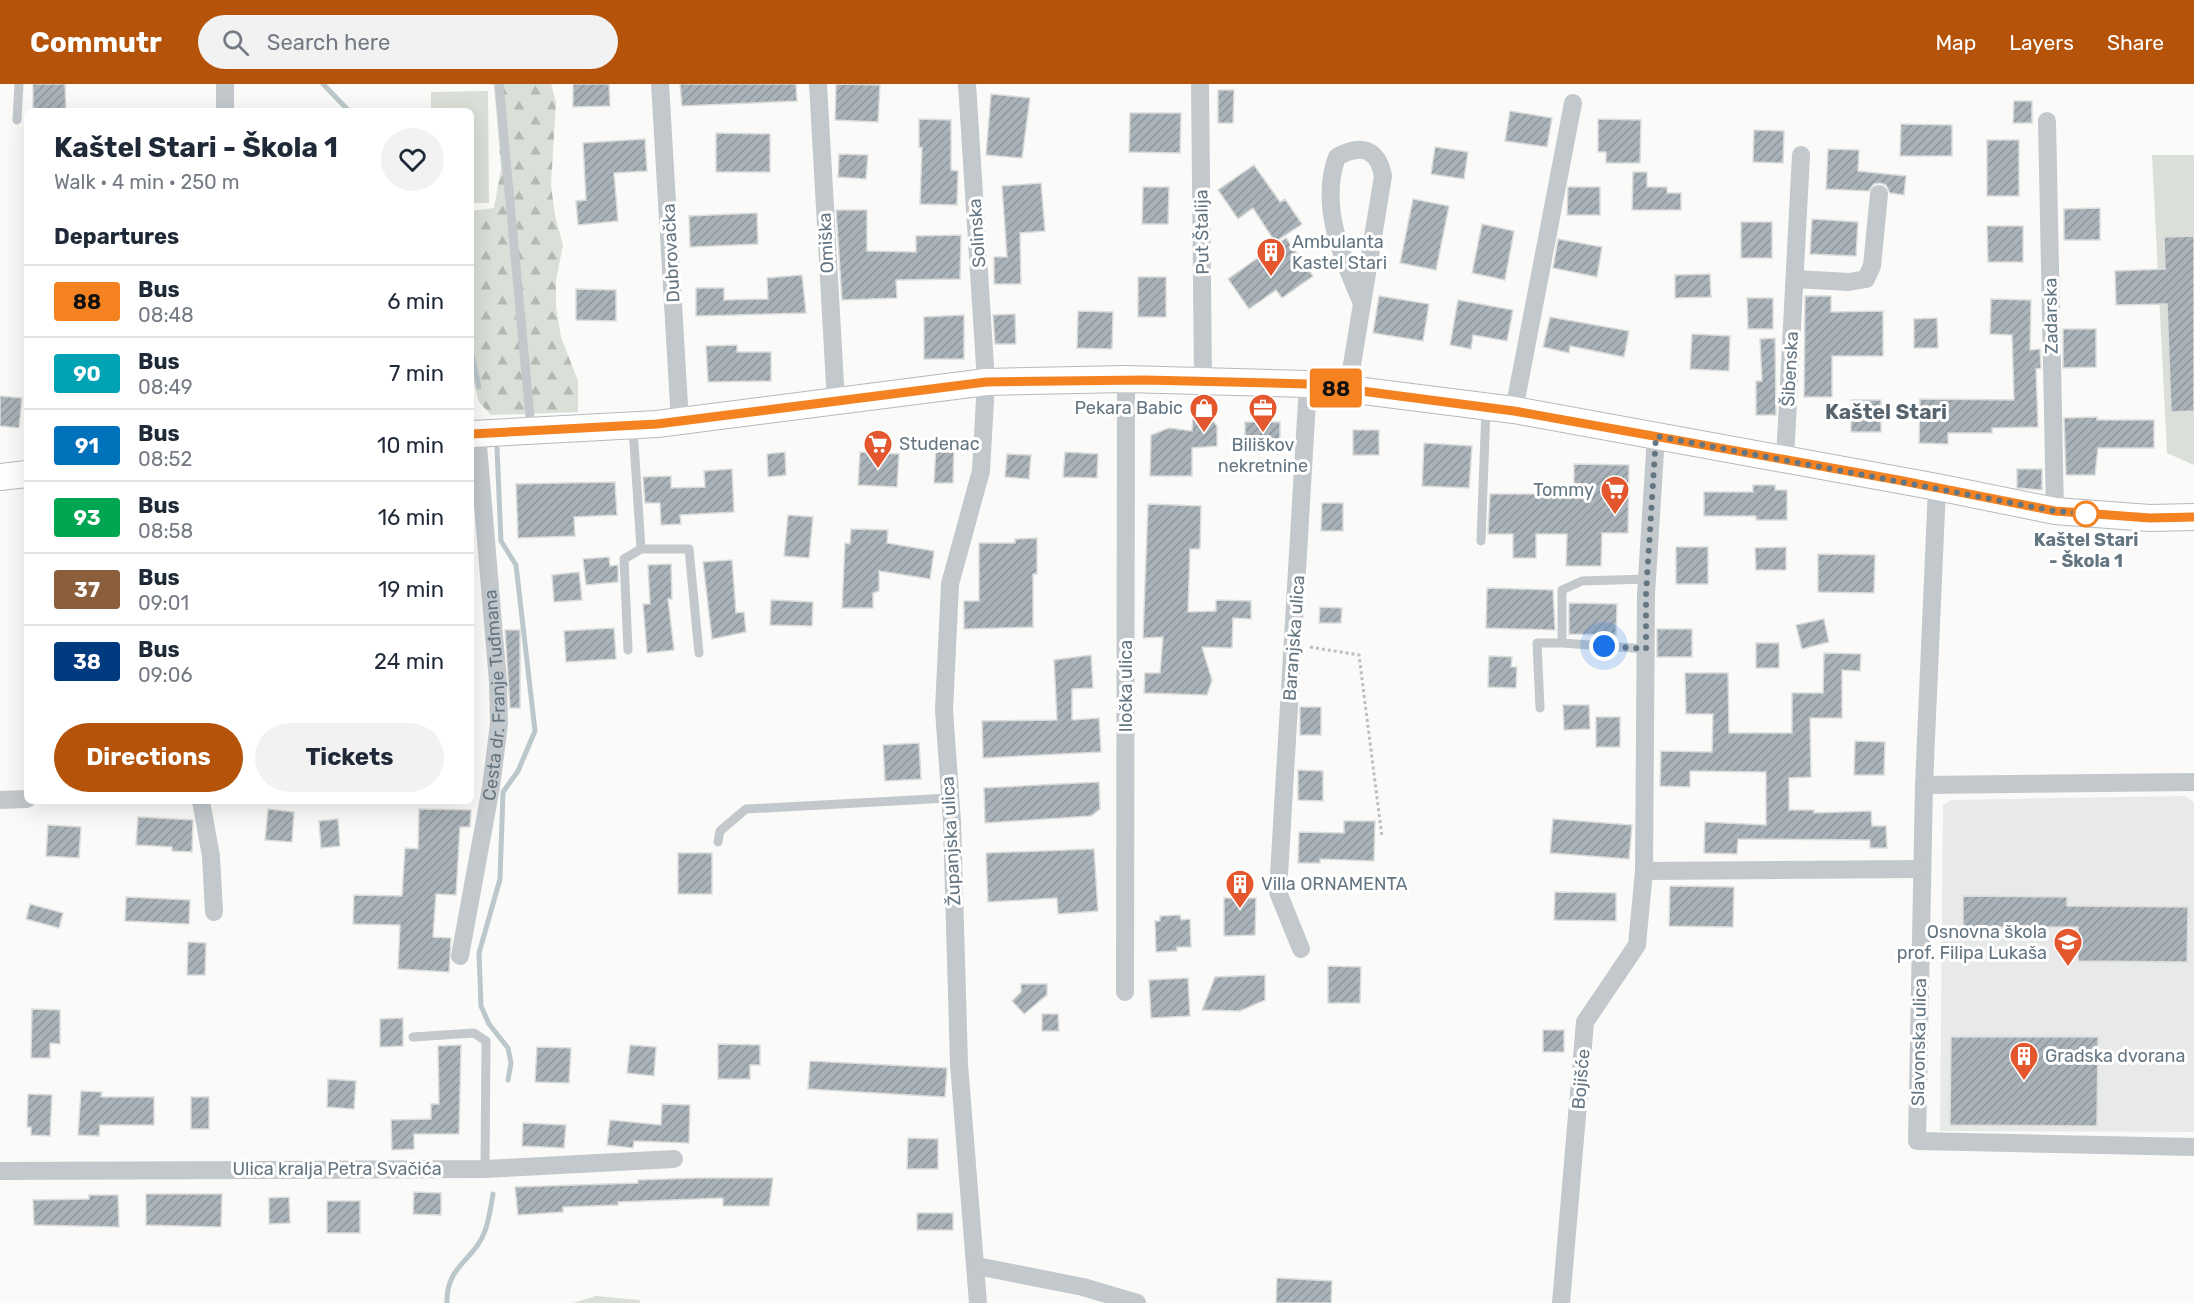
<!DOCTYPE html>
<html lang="en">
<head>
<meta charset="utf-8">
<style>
  body { margin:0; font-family:Rubik,sans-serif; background:#f2f2f3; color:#1f2937; height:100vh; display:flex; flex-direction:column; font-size:22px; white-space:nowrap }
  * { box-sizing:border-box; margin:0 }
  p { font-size:20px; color:#747a83 }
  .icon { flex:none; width:33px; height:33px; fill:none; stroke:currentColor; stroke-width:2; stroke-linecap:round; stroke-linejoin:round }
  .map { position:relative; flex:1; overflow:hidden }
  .sheet { position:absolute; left:24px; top:24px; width:450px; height:696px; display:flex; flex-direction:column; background:#fff; border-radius:9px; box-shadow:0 6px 24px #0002 }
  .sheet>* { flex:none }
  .badge { padding:0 12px; border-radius:4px; font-size:21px; line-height:39px }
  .you { position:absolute; width:30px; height:30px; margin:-15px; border:4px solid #fff; border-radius:50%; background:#1a73e8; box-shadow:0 0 0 9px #1a73e833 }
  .map>.badge { position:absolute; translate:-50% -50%; box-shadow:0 0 0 3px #fff }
  h2 { padding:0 30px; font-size:22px; line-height:54px }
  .round { display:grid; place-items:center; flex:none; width:63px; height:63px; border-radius:32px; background:#f2f2f3 }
  .head { display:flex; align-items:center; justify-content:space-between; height:102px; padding:0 30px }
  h1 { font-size:28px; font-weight:700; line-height:45px }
  .primary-button { display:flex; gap:12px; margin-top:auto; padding:12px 30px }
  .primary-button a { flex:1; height:69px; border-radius:36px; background:#b45309; color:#fff; font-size:24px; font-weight:700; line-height:69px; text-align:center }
  .primary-button a+a { background:#f2f2f3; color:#1f2937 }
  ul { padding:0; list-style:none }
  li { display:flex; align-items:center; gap:18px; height:72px; padding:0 30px; border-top:2px solid #e0e1e3 }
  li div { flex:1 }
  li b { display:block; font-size:22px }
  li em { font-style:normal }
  li .badge { min-width:66px; font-weight:700; text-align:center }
  header { display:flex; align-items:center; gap:36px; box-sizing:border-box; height:84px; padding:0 30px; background:#b45309; color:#fff }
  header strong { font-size:28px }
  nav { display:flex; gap:33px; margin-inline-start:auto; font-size:21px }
  .search { width:420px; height:54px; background:#f2f2f3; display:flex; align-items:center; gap:15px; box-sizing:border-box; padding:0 21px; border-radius:33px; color:#747a83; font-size:22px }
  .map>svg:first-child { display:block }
</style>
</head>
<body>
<header>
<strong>Commutr</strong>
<div class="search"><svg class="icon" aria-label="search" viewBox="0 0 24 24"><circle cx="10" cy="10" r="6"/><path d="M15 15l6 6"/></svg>Search here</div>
<nav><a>Map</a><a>Layers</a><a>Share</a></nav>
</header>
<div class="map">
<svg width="2194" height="1219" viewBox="0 0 2194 1219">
  <defs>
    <pattern id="grass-tufts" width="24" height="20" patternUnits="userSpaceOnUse" patternTransform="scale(1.5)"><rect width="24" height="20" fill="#dadfd7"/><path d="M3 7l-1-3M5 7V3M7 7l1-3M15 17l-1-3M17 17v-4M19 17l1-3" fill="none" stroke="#b4b9b4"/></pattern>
    <pattern id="forest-firs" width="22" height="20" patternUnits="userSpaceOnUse" patternTransform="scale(1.5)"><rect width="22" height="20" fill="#dadfd7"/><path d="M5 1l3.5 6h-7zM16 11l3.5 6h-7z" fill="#b4b9b4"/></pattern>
    <pattern id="building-hatch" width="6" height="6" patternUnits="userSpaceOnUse" patternTransform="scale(1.5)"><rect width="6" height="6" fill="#aab3b9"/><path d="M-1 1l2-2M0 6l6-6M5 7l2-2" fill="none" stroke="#8e969c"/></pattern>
  </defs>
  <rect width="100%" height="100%" fill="#fafaf8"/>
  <path fill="#e8e9e9" d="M2184,712L2194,718V1048L1940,1047L1943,721L1951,716Z"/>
  <path fill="url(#grass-tufts)" d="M596,1212L640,1216V1219H573Z"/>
  <path fill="url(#forest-firs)" d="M488,0H551L556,18L551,101L555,132L563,161L556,196V223L561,253L578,297V328L491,331L479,318L471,288V127L494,124L501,85L494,1Z"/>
  <path fill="#dadfd7" d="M488,7L489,119H471V27H431V8Z
    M2152,71H2194V381L2167,369Z"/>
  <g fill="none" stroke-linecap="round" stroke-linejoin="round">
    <path stroke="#bbc7cb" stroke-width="5" d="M323,0L349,27
      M471,266L479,303
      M497,364L501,457L516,481L535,647L518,687L503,708L500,795L479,869L481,922L489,940L508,964L511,979L508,996
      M447,1219C446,1181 474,1177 485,1147C489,1136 491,1122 493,1110"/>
  </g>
  <path fill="url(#building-hatch)" stroke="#dcdcda" stroke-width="1.5" d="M33,0H65L66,27H33Z
    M573,0H609L610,22L573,23Z
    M680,0H796L797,17L682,22Z
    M836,0L880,1L878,38L835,36Z
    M1218,6H1234L1233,39H1218Z
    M991,10L1030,14L1022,74L986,71Z
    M2014,17H2032V39H2013Z
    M1510,27L1552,34L1547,63L1505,57Z
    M1130,29H1181L1180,69L1129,68Z
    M919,35L951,36V86L958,87L957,121L920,120L922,64L919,63Z
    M1598,35L1641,36L1640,79H1606V68H1598Z
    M1901,40L1952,41V72H1900Z
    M1754,46L1784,47L1783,79L1753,78Z
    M716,49L770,50V88H716Z
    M645,55L647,87L614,89L618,137L578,141L576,117L586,116L583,59Z
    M1987,56H2019V112H1987Z
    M1435,63L1468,68L1464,95L1431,90Z
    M1828,65L1859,66L1858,87L1906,92L1904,111L1890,109L1886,101L1880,99L1874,100L1869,107L1826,105Z
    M839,70L868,71L866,95L838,93Z
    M1254,81L1280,118L1285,115L1302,140L1275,158L1253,124L1238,135L1218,106Z
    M1633,88H1647V103H1667V109H1681V126H1632Z
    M1041,99L1045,147L1020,149L1021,200H994V173H1007L1002,102Z
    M1143,103H1169L1168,140H1142Z
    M1568,103H1600V131H1567Z
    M1413,115L1449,122L1436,186L1400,179Z
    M2100,124V156H2064V125Z
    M836,126H867V167L916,168V152L961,151L960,195L896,196L897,214L842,216Z
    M757,129L758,160L690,163L689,132Z
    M1812,135L1858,138L1856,172L1810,170Z
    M1741,138H1772V174H1741Z
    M1482,140L1514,147L1505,196L1472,189Z
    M1987,142H2023V178H1988Z
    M2194,152V327L2171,328L2167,220L2116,221L2115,187L2165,185L2164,153Z
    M1286,154L1313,192L1282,214L1276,206L1249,225L1228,195Z
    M1558,155L1602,163L1597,193L1553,184Z
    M1710,190L1711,213L1675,214V191Z
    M802,191L806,229L696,232V204H724V216L768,215L767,194Z
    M1138,193H1166V233H1138Z
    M576,205L616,206V237L576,236Z
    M1379,212L1429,220L1423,257L1373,249Z
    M1805,212H1831V228L1883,227V272H1832V313H1804Z
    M1747,214H1773V245H1748Z
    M1991,215L2031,216L2030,266L2040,265L2041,284L2036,285L2038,343L1992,344V349H1948V360L1919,359L1920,315L2014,316L2012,251L1990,250Z
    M1458,216L1513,226L1507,257L1473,251L1471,265L1450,261Z
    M1078,227L1113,228L1112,265L1077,264Z
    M1015,230L1016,260H995L993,231Z
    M964,231V275H924V233Z
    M1550,233L1629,247L1624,273L1570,262L1569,269L1543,263Z
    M1937,234L1938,264H1914V235Z
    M2063,245H2096V283L2063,284Z
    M1692,250L1730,252L1729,287L1690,285Z
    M1775,254L1776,331H1756V297H1762L1760,255Z
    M737,261V268H771V297L708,298L706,262Z
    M0,312L22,314L19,344L0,342Z
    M1851,316H1881V348H1851Z
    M1193,331L1210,333L1217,342V362L1192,364V392H1150L1151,351L1169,344L1192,347Z
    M2097,333V336H2154V364H2098L2095,391H2066L2064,334Z
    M1245,338H1280V359H1245Z
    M1353,346H1379V371H1353Z
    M1424,359L1472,362L1469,404L1422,402Z
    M936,361H954L953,399H934Z
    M785,368L786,391L768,393L767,370Z
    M860,368L899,370L897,403L858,401Z
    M1065,368L1098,370L1097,394L1063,393Z
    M1007,370L1031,371L1029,395L1005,393Z
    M1574,380L1629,381L1628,449H1602L1601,482H1566L1567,450H1536V474H1513V450H1488L1490,410H1574Z
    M732,385L734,428L680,431L681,440L661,441L660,419H645L643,393L671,392V404L705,403L704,387Z
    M2017,385H2042V406L2017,404Z
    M615,398L617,431L574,433L575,452L518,454L516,400Z
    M1753,401H1775V406H1787V436H1756V432H1704V408H1753Z
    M1322,419H1343V447H1321Z
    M1148,420L1201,422L1200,465H1190L1188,528L1216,527V516L1251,517V535L1233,534L1232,564L1202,563L1212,596L1207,611L1144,609L1145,589H1160L1163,553L1143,554Z
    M788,431L813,433L809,474L784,472Z
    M851,445L888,446L887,459L934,467L930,495L879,487V507L873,509V524H842L845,459L850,460Z
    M1037,454V490H1033V543L964,545V517H979V459H1015V455Z
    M1676,463H1708V500H1676Z
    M1786,463V486H1756L1755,464Z
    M1818,470L1875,471L1874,509L1818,508Z
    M609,473L610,482L618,481V498L586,501L583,475Z
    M732,476L736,529L744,528L746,548L712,555L703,478Z
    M671,480L672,515H668L674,566L647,569L643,520H650L648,481Z
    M579,488L582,516L554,518L552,491Z
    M1487,504L1553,506L1555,546L1486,544Z
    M771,516L813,518L812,542L770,541Z
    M1569,519L1617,520L1616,551L1569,550Z
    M1320,523L1342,524L1341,539H1319Z
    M1824,535L1829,558L1802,565L1796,541Z
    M614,544L616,575L566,578L564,547Z
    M1657,545H1692V573H1657Z
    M505,546H520V624H510Z
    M1756,559H1779V584H1756Z
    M1824,569L1861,570L1860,587L1842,586V634H1810L1811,693L1789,694V726H1814V729L1871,727L1872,742H1886L1887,764H1870V756L1738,755L1737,770L1704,769L1705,738L1766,741V688L1690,687V703L1660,702L1661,667L1712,668L1713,630H1686L1685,589H1728L1729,649H1792V609H1823Z
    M1091,571L1093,604L1072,605V636L1099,634L1101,668L983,674L982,637L1057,636L1054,576Z
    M1489,572L1512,573L1511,583H1517L1516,604L1488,603Z
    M1563,621H1589L1590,645L1564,646Z
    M1300,623H1321V651H1300Z
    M1596,633H1620V663H1596Z
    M1855,657L1885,658L1884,691H1854Z
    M919,659L921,695L885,697L883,661Z
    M1298,686L1323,687V717L1298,716Z
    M1099,698L1100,725L1091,732L985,739L984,704Z
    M268,725L294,728L292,758L265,756Z
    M419,725L471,726L470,743H460L456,811L436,810L433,853L451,854L449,888L398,885L400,841L353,840L354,811L402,812L405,764L418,765Z
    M138,733L193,736L192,768L172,767V763L136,761Z
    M338,735L340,762L321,764L319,737Z
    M1553,735L1632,741L1629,775L1550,769Z
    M1344,737H1375L1374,777L1320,775V779H1298L1299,748L1344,749Z
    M48,741L81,743L79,774L46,772Z
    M1094,765L1098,827L1058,830L1057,814L988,818L986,769Z
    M678,769H712V810H678Z
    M1670,802L1734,803L1733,843L1669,842Z
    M1555,808L1616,809V837L1554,836Z
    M1963,812L2067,813V822L2188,823L2187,878L2078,877V843H1988V853H1963Z
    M126,813L190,816L189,840L125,837Z
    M1224,814H1256L1255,851L1224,852Z
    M30,820L63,829L59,844L26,835Z
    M1180,831L1181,836L1190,835L1191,863H1177V867L1156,868L1155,837H1160V832Z
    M188,858L206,859L205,891H187Z
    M1328,882L1361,883L1360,919H1328Z
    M1265,891V916L1240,927L1202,926L1215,893Z
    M1188,894L1190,932L1151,934L1149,896Z
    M1021,900H1047V911L1024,930L1012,917L1021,908Z
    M32,925L60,926V960L50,959V974H31Z
    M1042,930H1058L1059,947H1042Z
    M403,934V962L380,963V935Z
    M1543,946H1564V968H1543Z
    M1951,953H2098L2097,1042L1950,1041Z
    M718,960L760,961V981H750V995H718Z
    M461,961L459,1050H414V1065L392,1066L391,1036L431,1035V1020H439L438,962Z
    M630,961L656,963L654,992L627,989Z
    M537,963L571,964L569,999L535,998Z
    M810,977L947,984L945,1013L808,1005Z
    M328,995L356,997L354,1025L327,1023Z
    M81,1007L102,1008L101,1013H154V1041H100L99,1052L78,1051Z
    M28,1010L52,1011L50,1052L31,1051V1043H27Z
    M191,1013H209V1045H191Z
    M662,1020L690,1021L689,1059L634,1057L633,1064L607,1061L610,1036L661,1041Z
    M523,1039L566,1041L564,1064L522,1062Z
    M908,1054L938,1055V1085H907Z
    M698,1094H773L769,1122H723V1114L618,1118V1121L563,1123V1128L518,1131L515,1103L638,1099V1096Z
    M414,1108L441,1109V1131L413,1130Z
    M146,1110H222L221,1143L146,1141Z
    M89,1111H118L119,1143L34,1141L33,1116L89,1115Z
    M289,1113L290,1139L269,1140V1114Z
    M327,1117H360V1149H327Z
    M917,1129H953V1146H917Z
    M1277,1194L1332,1197L1331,1219H1276Z"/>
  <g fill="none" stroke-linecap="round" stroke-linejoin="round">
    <g stroke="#b3babf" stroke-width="28">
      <path id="secondary" d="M471,350L657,340L986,298L1126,295L1308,300L1514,326L1937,403L2055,427L2150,434L2194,433
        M0,393L27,390"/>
    </g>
    <path stroke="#bbbfc2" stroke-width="3" stroke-dasharray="3 3" stroke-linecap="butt" d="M1310,563L1359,571L1382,753"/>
    <path stroke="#c3c8cc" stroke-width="9" d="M499,0L531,344
      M17,36L19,0
      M633,344L641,465
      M1481,457L1486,324
      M1562,559L1646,565
      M628,566L624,475L641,465H689L699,569
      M1540,624L1537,559H1562V506L1582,497L1647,495
      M718,758L720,747L746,725L949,714
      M413,953L474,949L486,957L485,1085"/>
    <g stroke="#c3c8cc" stroke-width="18">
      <path d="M225,0V27"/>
      <path d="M660,0L680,338"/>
      <path d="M818,0L836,318"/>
      <path d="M967,0L986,298L981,387L950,500L944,626L952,738L959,980L978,1219"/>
      <path d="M1200,0L1203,296"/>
      <path d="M2047,37L2055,427"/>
      <path d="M1795,195L1849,198L1866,195L1872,182L1879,110"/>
      <path d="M1348,305L1383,92C1378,65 1361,59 1337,73C1319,121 1342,174 1362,219"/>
      <path d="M1514,326L1573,19"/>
      <path d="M1785,375L1801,71"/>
      <path d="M1937,403L1924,701L1917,1057L2194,1063"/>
      <path d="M1924,701L2194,698"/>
      <path d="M0,716L27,715"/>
      <path d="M201,717L211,772L214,828"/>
      <path d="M1644,787L1922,785"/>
      <path d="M1301,865L1278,808L1308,300"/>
      <path id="s1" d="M460,872L491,703L499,640L498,598L477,350"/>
      <path d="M1125,908L1126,295"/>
      <path d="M0,1087L485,1085L674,1075"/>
      <path d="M977,1182L1083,1203L1137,1219"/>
      <path d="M1561,1219L1585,938L1637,861L1644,787L1646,510L1656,352"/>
    </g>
    <use href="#secondary" stroke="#fff" stroke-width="26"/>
  </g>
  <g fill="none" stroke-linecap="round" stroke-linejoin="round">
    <g stroke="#fff" stroke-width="14">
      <path id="line" d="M471,350L657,340L986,298L1145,296L1308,300L1514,327L1898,396L2055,427L2150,434L2194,433"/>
    </g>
    <use href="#line" stroke="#f58220" stroke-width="9"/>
    <path stroke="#657683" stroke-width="6" stroke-dasharray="0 10.8" d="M1604,562L1646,565V510L1656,352L2055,427L2086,430"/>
  </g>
  <defs>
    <g id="building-pin" transform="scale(1.5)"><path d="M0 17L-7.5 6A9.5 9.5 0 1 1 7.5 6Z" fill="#e4572e" stroke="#fff"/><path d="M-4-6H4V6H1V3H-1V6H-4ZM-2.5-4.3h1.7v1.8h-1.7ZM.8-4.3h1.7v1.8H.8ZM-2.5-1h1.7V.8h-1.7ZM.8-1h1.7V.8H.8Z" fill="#fff"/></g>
    <g id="shop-pin" transform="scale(1.5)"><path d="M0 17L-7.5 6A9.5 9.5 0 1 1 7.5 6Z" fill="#e4572e" stroke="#fff"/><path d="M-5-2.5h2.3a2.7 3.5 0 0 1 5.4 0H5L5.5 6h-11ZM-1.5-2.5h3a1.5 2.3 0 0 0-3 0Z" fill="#fff"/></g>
    <g id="office-pin" transform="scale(1.5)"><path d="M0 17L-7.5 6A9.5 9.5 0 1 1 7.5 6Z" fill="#e4572e" stroke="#fff"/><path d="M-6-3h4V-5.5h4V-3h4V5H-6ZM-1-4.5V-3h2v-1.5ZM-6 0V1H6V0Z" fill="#fff"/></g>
    <g id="supermarket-pin" transform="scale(1.5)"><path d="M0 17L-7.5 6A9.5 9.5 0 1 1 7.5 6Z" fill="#e4572e" stroke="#fff"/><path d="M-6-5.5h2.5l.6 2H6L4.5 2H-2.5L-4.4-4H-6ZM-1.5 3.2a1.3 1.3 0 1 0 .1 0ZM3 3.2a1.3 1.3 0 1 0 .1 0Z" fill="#fff"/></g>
    <g id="school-pin" transform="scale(1.5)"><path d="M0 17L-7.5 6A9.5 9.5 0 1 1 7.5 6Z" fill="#e4572e" stroke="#fff"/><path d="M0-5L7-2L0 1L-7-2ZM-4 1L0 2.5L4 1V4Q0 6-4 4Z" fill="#fff"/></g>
  </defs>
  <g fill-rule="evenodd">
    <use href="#building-pin" x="1271" y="168"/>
    <use href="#shop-pin" x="1204" y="324"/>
    <use href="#office-pin" x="1263" y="324"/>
    <use href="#supermarket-pin" x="878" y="360"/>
    <use href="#supermarket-pin" x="1615" y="406"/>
    <use href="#building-pin" x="1240" y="800"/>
    <use href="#school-pin" x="2068" y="858"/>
    <use href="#building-pin" x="2024" y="972"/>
  </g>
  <circle fill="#fff" stroke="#f58220" stroke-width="3" cx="2086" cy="430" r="12"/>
  <g text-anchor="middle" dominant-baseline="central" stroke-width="6" stroke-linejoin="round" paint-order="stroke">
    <g font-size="18" fill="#657683" stroke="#fff">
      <text transform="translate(1202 148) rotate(-91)">Put Štalija</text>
      <text transform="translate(977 149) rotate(-94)">Solinska</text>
      <text transform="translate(826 159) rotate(-93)">Omiška</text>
      <text transform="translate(671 169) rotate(-93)">Dubrovačka</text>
      <text transform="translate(2051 232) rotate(-91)">Zadarska</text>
      <text transform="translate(1790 285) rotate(-87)">Šibenska</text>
      <text transform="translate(1294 554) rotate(-86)">Baranjska ulica</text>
      <text transform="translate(1126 602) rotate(-90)">Iločka ulica</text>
      <text stroke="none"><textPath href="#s1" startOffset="264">Cesta dr. Franje Tuđmana</textPath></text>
      <text transform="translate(951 757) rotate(-93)">Županjska ulica</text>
      <text transform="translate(1919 958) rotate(-89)">Slavonska ulica</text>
      <text transform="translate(1581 995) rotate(-85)">Bojišće</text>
      <text x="337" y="1085">Ulica kralja Petra Svačića</text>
    </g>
    <g font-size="18" fill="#657683" stroke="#fff" text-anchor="start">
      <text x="1292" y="158">Ambulanta<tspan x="1292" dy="21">Kastel Stari</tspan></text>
      <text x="1183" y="324" text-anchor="end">Pekara Babic</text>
      <text x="899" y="360">Studenac</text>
      <text x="1263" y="361" text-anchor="middle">Biliškov<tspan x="1263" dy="21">nekretnine</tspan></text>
      <text x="1594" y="406" text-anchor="end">Tommy</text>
      <text x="1261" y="800">Villa ORNAMENTA</text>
      <text x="2047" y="848" text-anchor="end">Osnovna škola<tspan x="2047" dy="21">prof. Filipa Lukaša</tspan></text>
      <text x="2045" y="972">Gradska dvorana</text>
    </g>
    <g font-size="18" font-weight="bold" fill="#657683" stroke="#fff">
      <text x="2086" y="456">Kaštel Stari<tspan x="2086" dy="21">- Škola 1</tspan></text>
    </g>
    <g font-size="21" font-weight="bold" fill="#57646e" stroke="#fff">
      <text x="1886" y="327">Kaštel Stari</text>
    </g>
  </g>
</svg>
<div class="you" style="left:1604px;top:562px"></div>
<b class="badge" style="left:1336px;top:304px;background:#f58220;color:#111">88</b>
<section class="sheet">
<div class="head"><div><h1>Kaštel Stari - Škola 1</h1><p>Walk · 4 min · 250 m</p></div><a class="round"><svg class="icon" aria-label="heart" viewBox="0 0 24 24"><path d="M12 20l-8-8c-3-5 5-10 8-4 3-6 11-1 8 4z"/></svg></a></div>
<h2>Departures</h2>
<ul>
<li><span class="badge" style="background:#f58220;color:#111">88</span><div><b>Bus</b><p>08:48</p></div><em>6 min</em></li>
<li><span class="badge" style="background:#00a3b4;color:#fff">90</span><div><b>Bus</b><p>08:49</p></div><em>7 min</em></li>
<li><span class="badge" style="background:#0072bc;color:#fff">91</span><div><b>Bus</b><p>08:52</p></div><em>10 min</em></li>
<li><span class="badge" style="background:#00a651;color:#fff">93</span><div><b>Bus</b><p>08:58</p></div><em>16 min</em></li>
<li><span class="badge" style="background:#8b5e3c;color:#fff">37</span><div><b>Bus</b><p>09:01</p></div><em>19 min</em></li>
<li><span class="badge" style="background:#003b80;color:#fff">38</span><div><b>Bus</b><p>09:06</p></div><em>24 min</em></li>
</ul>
<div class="primary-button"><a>Directions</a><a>Tickets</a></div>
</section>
</div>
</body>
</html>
